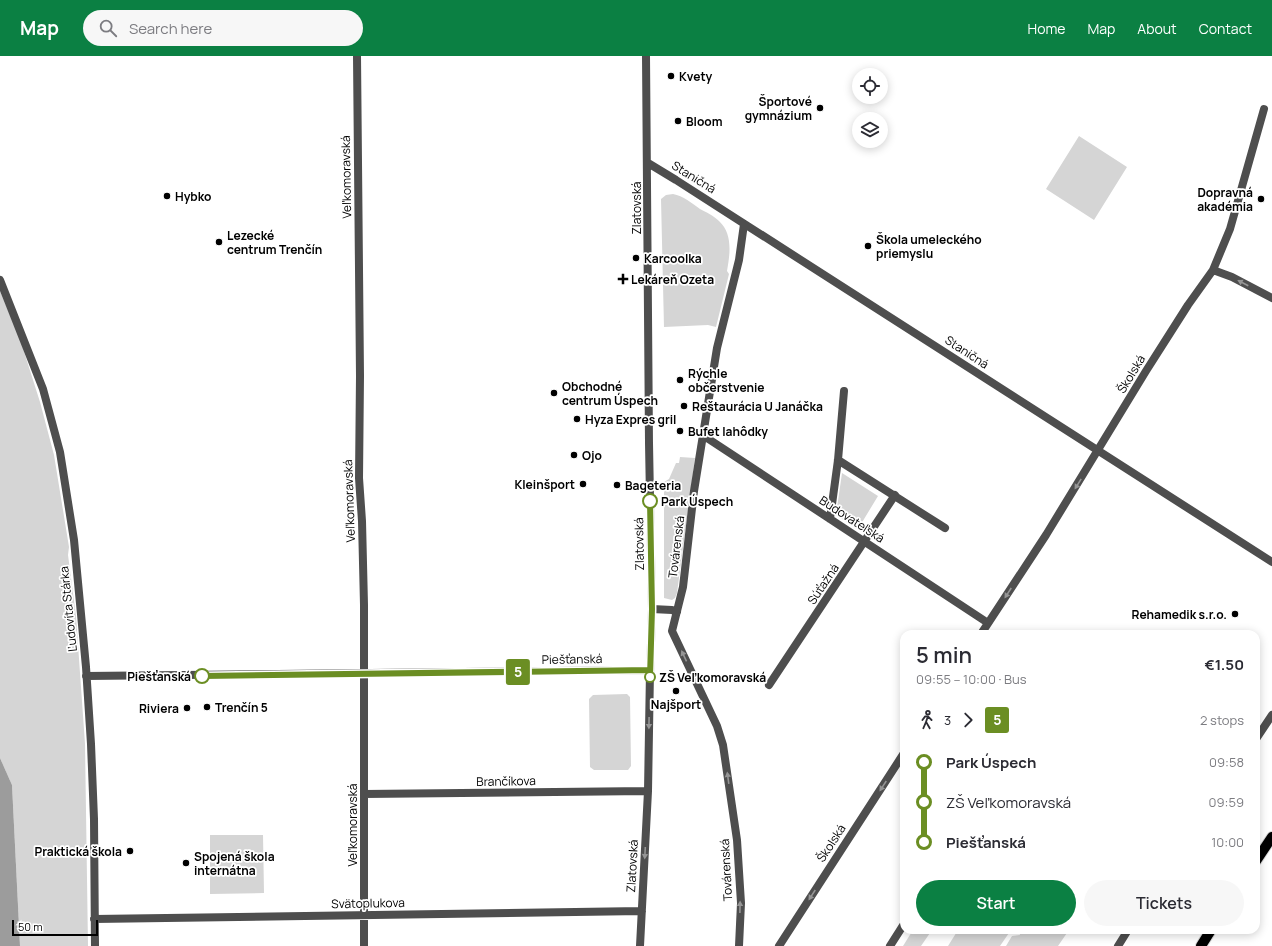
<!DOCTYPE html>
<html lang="en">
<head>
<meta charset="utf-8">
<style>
  body { margin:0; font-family:Manrope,sans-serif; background:#f7f7f7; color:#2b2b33; height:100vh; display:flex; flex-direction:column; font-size:15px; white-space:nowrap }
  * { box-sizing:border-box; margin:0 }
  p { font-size:13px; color:#7c7c81 }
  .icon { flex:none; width:22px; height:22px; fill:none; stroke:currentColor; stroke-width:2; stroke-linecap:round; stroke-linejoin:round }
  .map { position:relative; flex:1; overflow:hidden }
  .drawer { position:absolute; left:900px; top:574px; width:360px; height:304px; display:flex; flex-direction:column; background:#fff; border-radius:12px; box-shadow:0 2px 10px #0003 }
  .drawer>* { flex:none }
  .badge { padding:0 8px; border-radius:3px; font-size:14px; line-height:26px }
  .buttons { position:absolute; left:852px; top:12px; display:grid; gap:8px }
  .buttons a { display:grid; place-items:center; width:36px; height:36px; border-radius:50%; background:#fff; box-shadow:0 2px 10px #0003; font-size:20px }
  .scale { position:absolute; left:12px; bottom:10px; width:86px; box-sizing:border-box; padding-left:4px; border:2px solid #000; border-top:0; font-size:11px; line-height:14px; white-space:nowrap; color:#000; -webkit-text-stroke:3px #fff; paint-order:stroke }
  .map>.badge { position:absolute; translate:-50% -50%; box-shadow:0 0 0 2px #fff }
  .legs { display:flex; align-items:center; gap:6px; height:44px; padding:0 16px; font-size:13px }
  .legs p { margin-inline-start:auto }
  .head { display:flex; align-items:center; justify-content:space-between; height:68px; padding:0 16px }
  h1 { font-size:22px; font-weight:600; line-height:30px }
  .button { display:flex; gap:8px; margin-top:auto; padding:8px 16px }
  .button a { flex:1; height:46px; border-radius:24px; background:#0b8043; color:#fff; font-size:16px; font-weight:600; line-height:46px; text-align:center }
  .button a+a { background:#f7f7f7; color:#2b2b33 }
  ul { padding:0 16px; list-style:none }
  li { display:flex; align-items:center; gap:14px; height:40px; font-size:15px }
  li i { display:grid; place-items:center; width:6px; height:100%; margin:0 5px; background:currentColor }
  li i::after { content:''; width:10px; height:10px; margin:-5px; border:3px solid; border-radius:50%; background:#fff }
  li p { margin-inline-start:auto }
  li:first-child i { background:linear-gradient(#0000 50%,currentColor 0) }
  li:last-child i { background:linear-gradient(currentColor 50%,#0000 0) }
  header { display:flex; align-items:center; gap:24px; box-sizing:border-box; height:56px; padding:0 20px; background:#0b8043; color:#fff }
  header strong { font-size:19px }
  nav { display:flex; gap:22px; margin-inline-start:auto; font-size:14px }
  .search { width:280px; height:36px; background:#f7f7f7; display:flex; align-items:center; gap:10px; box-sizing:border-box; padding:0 14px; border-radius:22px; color:#7c7c81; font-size:15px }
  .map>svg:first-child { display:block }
</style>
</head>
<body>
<header>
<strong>Map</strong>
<div class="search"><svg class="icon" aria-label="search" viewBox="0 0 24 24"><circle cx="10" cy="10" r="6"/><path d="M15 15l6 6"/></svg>Search here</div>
<nav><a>Home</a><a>Map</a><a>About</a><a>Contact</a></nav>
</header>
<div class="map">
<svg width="1272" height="890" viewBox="0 0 1272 890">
  <rect width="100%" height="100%" fill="#fff"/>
  <path fill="#d5d5d5" d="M1079,80L1127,111L1094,164L1046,133Z
    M673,138C683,140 692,147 700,153C706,156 714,160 719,165C733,178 730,198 727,215L729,218L716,271L708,269L664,271L661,143L666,139Z
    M0,235L20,283L40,346L54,399L69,491L68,499L76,560L85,688L88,890H20L12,729L0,702Z
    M680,401L695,402L677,537L675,542L672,544L664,542V426L669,423L676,407H679Z
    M842,417L878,440L858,473L836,459Z
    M627,638L630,641L631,710L628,714H594L590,711L589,643L593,639Z
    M210,779H263L264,837L210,838Z
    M913,874H932L921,890H903Z
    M958,874H1011L1000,890H948Z
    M1019,874H1069L1058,890H1006L1012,880L1020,879Z"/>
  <path fill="#9c9c9c" d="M0,702L12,729L20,890H0Z"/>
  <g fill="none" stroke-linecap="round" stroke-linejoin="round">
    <g stroke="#dbdbdb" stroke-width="12">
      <path id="primary" d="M1256,805L1272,781
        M1201,890L1211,874"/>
    </g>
    <path stroke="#4e4e4e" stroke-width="8" d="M357,0L360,320L359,422L362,465L364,549V890
      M646,0L649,387L652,553L650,621
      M648,107L676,124L1272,506
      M1213,214L1232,221L1272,242
      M0,224L43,333L60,396L74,484L86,611L91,688L94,763L95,890
      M703,381L707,382L988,567
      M838,404L945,472
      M830,463L838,404L844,335
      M652,553L672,554L677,556
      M981,578L1046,479L1146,315L1188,249L1213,214L1230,173L1264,53
      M86,620L650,614
      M769,629L895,439
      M1256,683L1272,659
      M364,738L648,735
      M94,863L642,855
      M640,890L648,735L650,615
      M739,890L741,847L737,784L723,689L717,670L672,575L683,531L694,435L717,292L739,204L744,168
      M779,890L904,697
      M890,890L904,868
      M1118,890L1128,874"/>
    <use href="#primary" stroke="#000" stroke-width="10"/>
  </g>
  <defs><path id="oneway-solid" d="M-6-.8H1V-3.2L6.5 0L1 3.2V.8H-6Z"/></defs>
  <g fill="#959595">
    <use href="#oneway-solid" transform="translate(1243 227) rotate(-152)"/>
    <use href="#oneway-solid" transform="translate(1078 428) rotate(122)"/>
    <use href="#oneway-solid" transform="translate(1008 537) rotate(123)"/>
    <use href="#oneway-solid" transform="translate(684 600) rotate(-115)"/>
    <use href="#oneway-solid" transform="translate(649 667) rotate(91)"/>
    <use href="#oneway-solid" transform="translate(728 722) rotate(-98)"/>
    <use href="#oneway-solid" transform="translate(883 730) rotate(123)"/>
    <use href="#oneway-solid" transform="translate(645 797) rotate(93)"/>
    <use href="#oneway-solid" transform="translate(812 839) rotate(123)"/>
    <use href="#oneway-solid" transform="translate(740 851) rotate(-89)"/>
  </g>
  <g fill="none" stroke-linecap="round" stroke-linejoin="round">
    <g stroke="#fff" stroke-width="9">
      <path id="line-1" d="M202,620L650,614V621L652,553L650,445"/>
    </g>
    <use href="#line-1" stroke="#6b8e23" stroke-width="6"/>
  </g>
  <g fill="#000" stroke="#fff" stroke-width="1.5">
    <circle cx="671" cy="20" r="4"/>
    <circle cx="820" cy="52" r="4"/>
    <circle cx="678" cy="65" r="4"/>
    <circle cx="167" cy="140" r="4"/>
    <circle cx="1261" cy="143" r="4"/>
    <circle cx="219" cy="186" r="4"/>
    <circle cx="868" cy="190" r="4"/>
    <circle cx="636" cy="202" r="4"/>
    <path d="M621 217h4v4h4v4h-4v4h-4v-4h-4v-4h4z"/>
    <circle cx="680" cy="324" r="4"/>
    <circle cx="554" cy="337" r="4"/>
    <circle cx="684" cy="350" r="4"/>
    <circle cx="577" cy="363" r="4"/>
    <circle cx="680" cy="375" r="4"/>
    <circle cx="574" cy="399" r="4"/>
    <circle cx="583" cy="428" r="4"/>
    <circle cx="617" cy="429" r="4"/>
    <circle cx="1235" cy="558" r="4"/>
    <circle cx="676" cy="635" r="4"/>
    <circle cx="207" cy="651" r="4"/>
    <circle cx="187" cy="652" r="4"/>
    <circle cx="130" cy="795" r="4"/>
    <circle cx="186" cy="807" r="4"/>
  </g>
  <g fill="#fff" stroke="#6b8e23" stroke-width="2">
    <circle cx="650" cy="445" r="7"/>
    <circle cx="202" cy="620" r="7"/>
    <circle cx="650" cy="621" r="5"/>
  </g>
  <g text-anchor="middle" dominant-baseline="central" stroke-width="3.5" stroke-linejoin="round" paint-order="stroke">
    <g font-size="12" font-weight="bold" fill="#000" stroke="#fff" text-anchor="start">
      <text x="679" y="20">Kvety</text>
      <text x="812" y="45" text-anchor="end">Športové<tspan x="812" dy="14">gymnázium</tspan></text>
      <text x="686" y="65">Bloom</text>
      <text x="1253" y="136" text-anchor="end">Dopravná<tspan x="1253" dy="14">akadémia</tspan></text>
      <text x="175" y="140">Hybko</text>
      <text x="227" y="179">Lezecké<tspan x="227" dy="14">centrum Trenčín</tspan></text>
      <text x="876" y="183">Škola umeleckého<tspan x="876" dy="14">priemyslu</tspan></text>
      <text x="644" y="202">Karcoolka</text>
      <text x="631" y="223">Lekáreň Ozeta</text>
      <text x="688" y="317">Rýchle<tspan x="688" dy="14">občerstvenie</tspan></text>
      <text x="562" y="330">Obchodné<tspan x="562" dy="14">centrum Úspech</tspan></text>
      <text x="692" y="350">Reštaurácia U Janáčka</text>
      <text x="585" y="363">Hyza Expres gril</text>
      <text x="688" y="375">Bufet lahôdky</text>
      <text x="582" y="399">Ojo</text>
      <text x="575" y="428" text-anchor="end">Kleinšport</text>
      <text x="625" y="429">Bageteria</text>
      <text x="1227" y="558" text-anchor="end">Rehamedik s.r.o.</text>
      <text x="676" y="648" text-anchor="middle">Najšport</text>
      <text x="215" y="651">Trenčín 5</text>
      <text x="179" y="652" text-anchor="end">Riviera</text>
      <text x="122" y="795" text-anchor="end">Praktická škola</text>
      <text x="194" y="800">Spojená škola<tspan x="194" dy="14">internátna</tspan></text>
    </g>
    <g font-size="12" fill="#000" stroke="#fff">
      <text transform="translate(346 121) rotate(-91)">Veľkomoravská</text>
      <text transform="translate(694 121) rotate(32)">Staničná</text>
      <text transform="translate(636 152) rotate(-90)">Zlatovská</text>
      <text transform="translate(967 296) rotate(33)">Staničná</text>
      <text transform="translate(1131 318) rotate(-59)">Školská</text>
      <text transform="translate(349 445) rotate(-92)">Veľkomoravská</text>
      <text transform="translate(852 463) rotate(33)">Budovateľská</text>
      <text transform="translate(639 488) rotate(-91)">Zlatovská</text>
      <text transform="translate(676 491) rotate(-83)">Továrenská</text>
      <text transform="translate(823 528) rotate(-56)">Súťažná</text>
      <text transform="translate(68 553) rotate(-96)">Ľudovíta Stárka</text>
      <text transform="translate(572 603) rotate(-1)">Piešťanská</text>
      <text transform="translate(506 725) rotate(-1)">Brančíkova</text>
      <text transform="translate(352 769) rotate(-90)">Veľkomoravská</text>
      <text transform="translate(831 787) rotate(-57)">Školská</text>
      <text transform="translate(632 810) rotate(-87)">Zlatovská</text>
      <text transform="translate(726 814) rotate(-93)">Továrenská</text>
      <text transform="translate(368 847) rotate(-1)">Svätoplukova</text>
    </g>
    <g font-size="12" font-weight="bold" fill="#000" stroke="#fff" text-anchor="start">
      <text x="661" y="445">Park Úspech</text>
      <text x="191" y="620" text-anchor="end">Piešťanská</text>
      <text x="659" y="621">ZŠ Veľkomoravská</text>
    </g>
  </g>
</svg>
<div class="buttons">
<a><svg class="icon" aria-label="locate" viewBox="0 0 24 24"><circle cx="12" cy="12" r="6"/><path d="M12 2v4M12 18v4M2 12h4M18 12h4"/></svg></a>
<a><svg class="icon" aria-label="layers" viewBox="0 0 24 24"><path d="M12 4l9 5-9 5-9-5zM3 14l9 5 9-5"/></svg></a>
</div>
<div class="scale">50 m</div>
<b class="badge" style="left:518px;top:616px;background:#6b8e23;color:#fff">5</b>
<section class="drawer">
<div class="head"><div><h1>5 min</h1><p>09:55 – 10:00 · Bus</p></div><b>€1.50</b></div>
<div class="legs"><svg class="icon" aria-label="walk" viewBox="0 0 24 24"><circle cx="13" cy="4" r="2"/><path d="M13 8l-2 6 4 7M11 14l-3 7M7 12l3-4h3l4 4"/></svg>3<svg class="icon" aria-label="forward" viewBox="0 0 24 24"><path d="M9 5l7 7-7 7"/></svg><b class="badge" style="background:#6b8e23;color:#fff">5</b><p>2 stops</p></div>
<ul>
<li><i style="color:#6b8e23"></i><b>Park Úspech</b><p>09:58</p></li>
<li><i style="color:#6b8e23"></i><span>ZŠ Veľkomoravská</span><p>09:59</p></li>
<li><i style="color:#6b8e23"></i><b>Piešťanská</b><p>10:00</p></li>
</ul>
<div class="button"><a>Start</a><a>Tickets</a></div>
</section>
</div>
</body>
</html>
